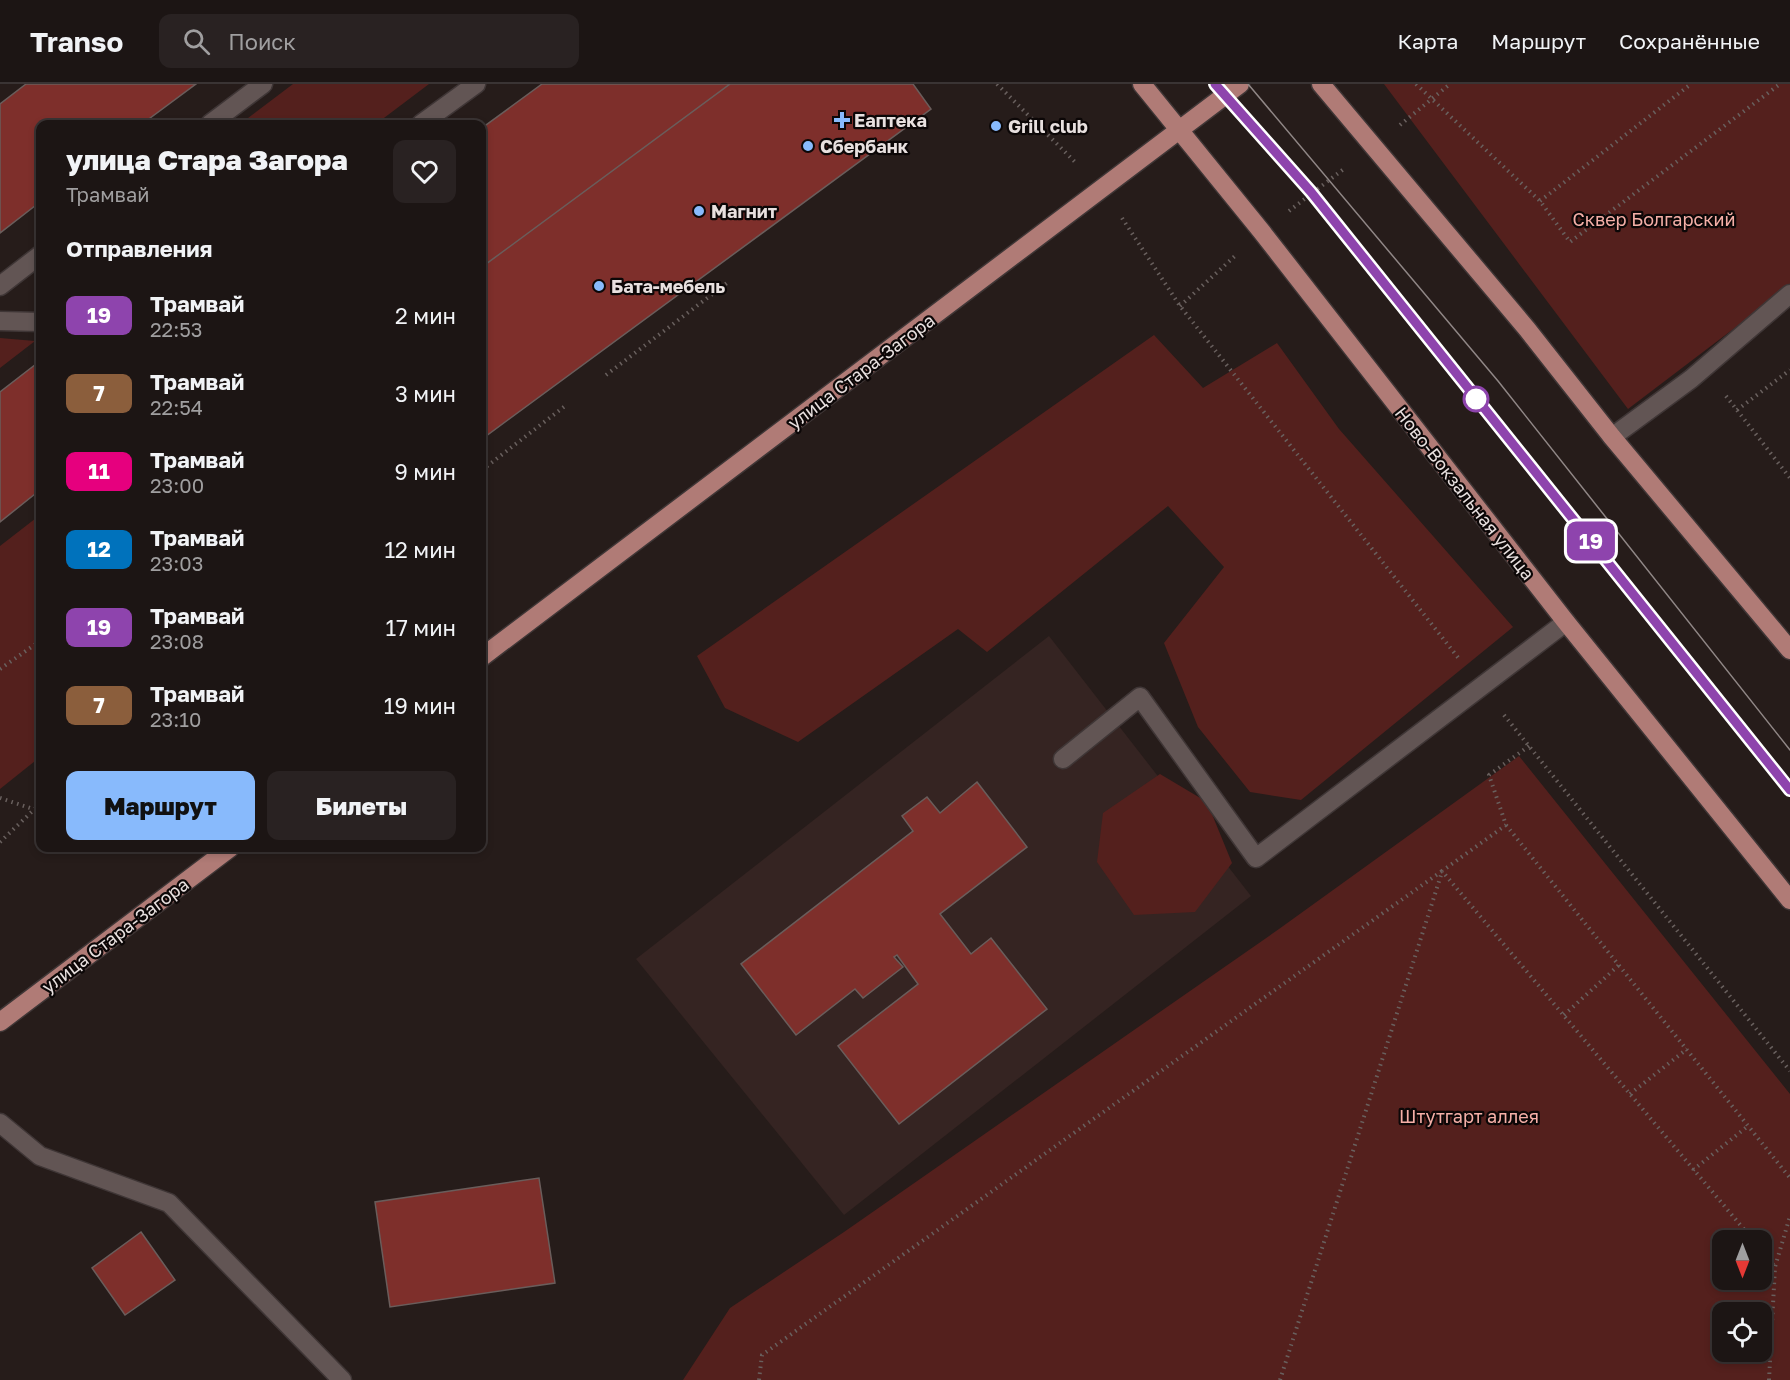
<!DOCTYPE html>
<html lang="ru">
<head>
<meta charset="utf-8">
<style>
  body { margin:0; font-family:"Golos Text",sans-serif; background:#292222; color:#f1f3f6; height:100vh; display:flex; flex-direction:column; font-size:22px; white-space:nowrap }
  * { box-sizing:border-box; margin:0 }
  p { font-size:20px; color:#a09fa0 }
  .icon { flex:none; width:33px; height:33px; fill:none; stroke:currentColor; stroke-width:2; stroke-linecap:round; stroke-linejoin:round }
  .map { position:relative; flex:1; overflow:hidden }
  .details { position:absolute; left:36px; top:36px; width:450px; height:732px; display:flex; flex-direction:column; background:#1c1514; border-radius:12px; box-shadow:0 3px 9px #0003,0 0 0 2px #3a3434 }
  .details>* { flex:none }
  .badge { padding:0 12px; border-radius:9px; font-size:21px; line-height:39px }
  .needle { width:39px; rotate:180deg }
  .fabs { position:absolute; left:1712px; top:1146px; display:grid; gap:12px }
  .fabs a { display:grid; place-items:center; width:60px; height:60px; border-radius:12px; background:#1c1514; box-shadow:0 3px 9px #0003,0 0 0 2px #3a3434; font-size:30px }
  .map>.badge { position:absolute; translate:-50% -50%; box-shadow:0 0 0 3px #fff }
  h2 { padding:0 30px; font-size:22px; line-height:54px }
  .round { display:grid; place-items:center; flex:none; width:63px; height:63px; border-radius:12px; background:#292222 }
  .headline { display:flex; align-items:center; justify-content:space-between; height:102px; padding:0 30px }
  h1 { font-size:28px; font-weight:800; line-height:45px }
  .primary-button { display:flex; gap:12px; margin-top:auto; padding:12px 30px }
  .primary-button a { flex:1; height:69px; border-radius:12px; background:#88bafc; color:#111; font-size:24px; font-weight:800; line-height:69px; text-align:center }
  .primary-button a+a { background:#292222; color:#f1f3f6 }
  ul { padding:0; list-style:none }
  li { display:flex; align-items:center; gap:18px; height:78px; padding:0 30px }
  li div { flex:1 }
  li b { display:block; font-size:22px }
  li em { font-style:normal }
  li .badge { min-width:66px; font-weight:700; text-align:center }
  header { display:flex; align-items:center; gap:36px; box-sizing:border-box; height:84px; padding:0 30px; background:#1c1514; border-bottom:2px solid #3a3434 }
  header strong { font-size:28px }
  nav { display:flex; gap:33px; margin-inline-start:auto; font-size:21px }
  .search { width:420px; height:54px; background:#292222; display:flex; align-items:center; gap:15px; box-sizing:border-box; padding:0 21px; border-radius:12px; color:#a09fa0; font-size:22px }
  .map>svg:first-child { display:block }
</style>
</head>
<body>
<header>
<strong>Transo</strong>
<div class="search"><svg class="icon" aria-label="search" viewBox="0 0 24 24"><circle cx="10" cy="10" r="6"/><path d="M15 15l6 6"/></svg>Поиск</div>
<nav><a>Карта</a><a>Маршрут</a><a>Сохранённые</a></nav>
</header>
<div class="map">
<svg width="1790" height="1296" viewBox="0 0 1790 1296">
  <rect width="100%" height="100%" fill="#261c1a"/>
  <path fill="#352422" d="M1049,552L1251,812L844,1131L636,875Z"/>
  <path fill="#54201d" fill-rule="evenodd" d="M293,0H429L376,40H240Z
    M1384,0H1790V202L1628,325Z
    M1154,251L1203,304L1277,259L1339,345L1513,543L1301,716L1250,708L1198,643L1164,559L1224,483L1168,422L987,568L958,545L798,658L725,624L697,572Z
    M0,254L35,257L0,284Z
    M40,431V673L0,705V462Z
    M1519,672L1790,1010V1296H683L730,1224L844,1148L1279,845ZM1722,1156H1761V1196H1722ZM1722,1228H1761V1268H1722Z
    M1160,690L1207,718L1232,779L1195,828L1134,831L1097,778L1103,729Z"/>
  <path fill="#7e2f2b" stroke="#6a5d5b" stroke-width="1.5" d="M26,0H196L142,40H40V118L0,149V20Z
    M542,0H730L482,183V44Z
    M730,0H913L931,25L482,355V183Z
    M40,277V406L0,438V308Z
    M977,698L1027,763L940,830L971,870L991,854L1047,925L899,1040L838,962L918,900L897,871L894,873L903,883L863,914L855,905L796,951L741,880L913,747L902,732L927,713L940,729Z
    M539,1094L555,1199L390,1223L375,1118Z
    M141,1148L175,1196L125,1231L92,1184Z"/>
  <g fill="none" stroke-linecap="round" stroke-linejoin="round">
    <g stroke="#3f3636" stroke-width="21">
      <path id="minor" d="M210,40L263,0
        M421,40L476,0
        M0,202L40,171
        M0,237L40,238
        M1612,353L1691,295L1790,210
        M1063,675L1140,613L1256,774L1566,538
        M0,1039L40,1072L169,1119L342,1296"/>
    </g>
    <g stroke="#3f3636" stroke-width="21">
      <path id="major" d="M1142,0L1262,148L1566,538L1790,816
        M1321,0L1527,245L1612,353L1790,566
        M482,573L1240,0
        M0,938L230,764"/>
    </g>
    <path stroke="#69605e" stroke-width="4" stroke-dasharray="1.5 4.5" stroke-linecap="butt" d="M997,0L1077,80
      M1416,0L1540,117L1570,158L1780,0
      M1400,41L1450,0
      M1540,117L1691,0
      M1289,127L1345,84
      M1122,134L1180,222L1460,576
      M1180,222L1235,172
      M606,291L727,199
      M1726,312L1790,394
      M1737,326L1790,286
      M482,386L565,322
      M0,585L40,557
      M1504,631L1790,987
      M1529,662L1489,691L1506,741L1442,787L1753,1156
      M0,714L33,725
      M1506,741L1790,1094
      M0,758L40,720
      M1564,931L1619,881
      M1630,1010L1687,965
      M1693,1086L1748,1042
      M1761,1166L1775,1183
      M759,1296L762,1271L1442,787
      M1280,1296L1442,788
      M1769,1296L1775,1183L1790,1132"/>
    <use href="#minor" stroke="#625554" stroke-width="18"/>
    <use href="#major" stroke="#b07b76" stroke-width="18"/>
    <path stroke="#908786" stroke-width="1.5" d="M1215,0L1311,108L1790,706
      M1248,0L1498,297L1790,666"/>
  </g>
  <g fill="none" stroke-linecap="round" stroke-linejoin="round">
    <g stroke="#fff" stroke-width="14">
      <path id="line" d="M1215,0L1311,108L1790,706"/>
    </g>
    <use href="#line" stroke="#8e44ad" stroke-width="9"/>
  </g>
  <g fill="#88bafc" stroke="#0c0707" stroke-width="2">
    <path d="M839 27h6v6h6v6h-6v6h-6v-6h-6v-6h6z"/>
    <circle cx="996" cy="42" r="6"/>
    <circle cx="808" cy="62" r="6"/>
    <circle cx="699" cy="127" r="6"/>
    <circle cx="599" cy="202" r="6"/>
  </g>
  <circle fill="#fff" stroke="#8e44ad" stroke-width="3" cx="1476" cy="315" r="12"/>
  <g text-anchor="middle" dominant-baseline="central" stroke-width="4.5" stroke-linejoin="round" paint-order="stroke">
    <g font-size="18" font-weight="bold" fill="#e8e0df" stroke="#0c0707" text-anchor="start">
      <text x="854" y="36">Еаптека</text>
      <text x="1008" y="42">Grill club</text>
      <text x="820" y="62">Сбербанк</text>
      <text x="711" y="127">Магнит</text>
      <text x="611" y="202">Бата-мебель</text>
    </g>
    <g font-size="18" fill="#f5afa7" stroke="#0c0707">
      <text x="1654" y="135">Сквер Болгарский</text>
      <text x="1469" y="1032">Штутгарт аллея</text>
    </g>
    <g font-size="18" fill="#e8e0df" stroke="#0c0707">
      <text transform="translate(861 287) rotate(-37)">улица Стара-Загора</text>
      <text transform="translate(1465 409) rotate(52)">Ново-Вокзальная улица</text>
      <text transform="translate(115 851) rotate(-37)">улица Стара-Загора</text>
    </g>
  </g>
</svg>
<div class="fabs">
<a><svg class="needle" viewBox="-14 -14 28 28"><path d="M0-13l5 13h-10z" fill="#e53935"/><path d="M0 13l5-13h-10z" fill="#a09fa0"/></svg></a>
<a><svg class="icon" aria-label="locate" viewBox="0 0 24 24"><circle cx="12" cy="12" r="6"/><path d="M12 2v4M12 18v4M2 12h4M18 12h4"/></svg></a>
</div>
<b class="badge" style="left:1591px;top:457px;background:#8e44ad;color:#fff">19</b>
<section class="details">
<div class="headline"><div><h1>улица Стара Загора</h1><p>Трамвай</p></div><a class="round"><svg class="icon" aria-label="heart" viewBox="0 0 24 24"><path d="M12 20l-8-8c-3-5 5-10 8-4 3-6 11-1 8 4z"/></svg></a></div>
<h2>Отправления</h2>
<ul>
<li><span class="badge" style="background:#8e44ad;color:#fff">19</span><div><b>Трамвай</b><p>22:53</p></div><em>2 мин</em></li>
<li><span class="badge" style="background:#8b5e3c;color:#fff">7</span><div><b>Трамвай</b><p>22:54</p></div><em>3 мин</em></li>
<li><span class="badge" style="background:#e6007e;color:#fff">11</span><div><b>Трамвай</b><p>23:00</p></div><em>9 мин</em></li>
<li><span class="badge" style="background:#0072bc;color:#fff">12</span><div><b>Трамвай</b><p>23:03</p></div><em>12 мин</em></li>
<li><span class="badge" style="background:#8e44ad;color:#fff">19</span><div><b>Трамвай</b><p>23:08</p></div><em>17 мин</em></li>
<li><span class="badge" style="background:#8b5e3c;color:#fff">7</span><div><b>Трамвай</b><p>23:10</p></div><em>19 мин</em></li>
</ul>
<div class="primary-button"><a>Маршрут</a><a>Билеты</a></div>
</section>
</div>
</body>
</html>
